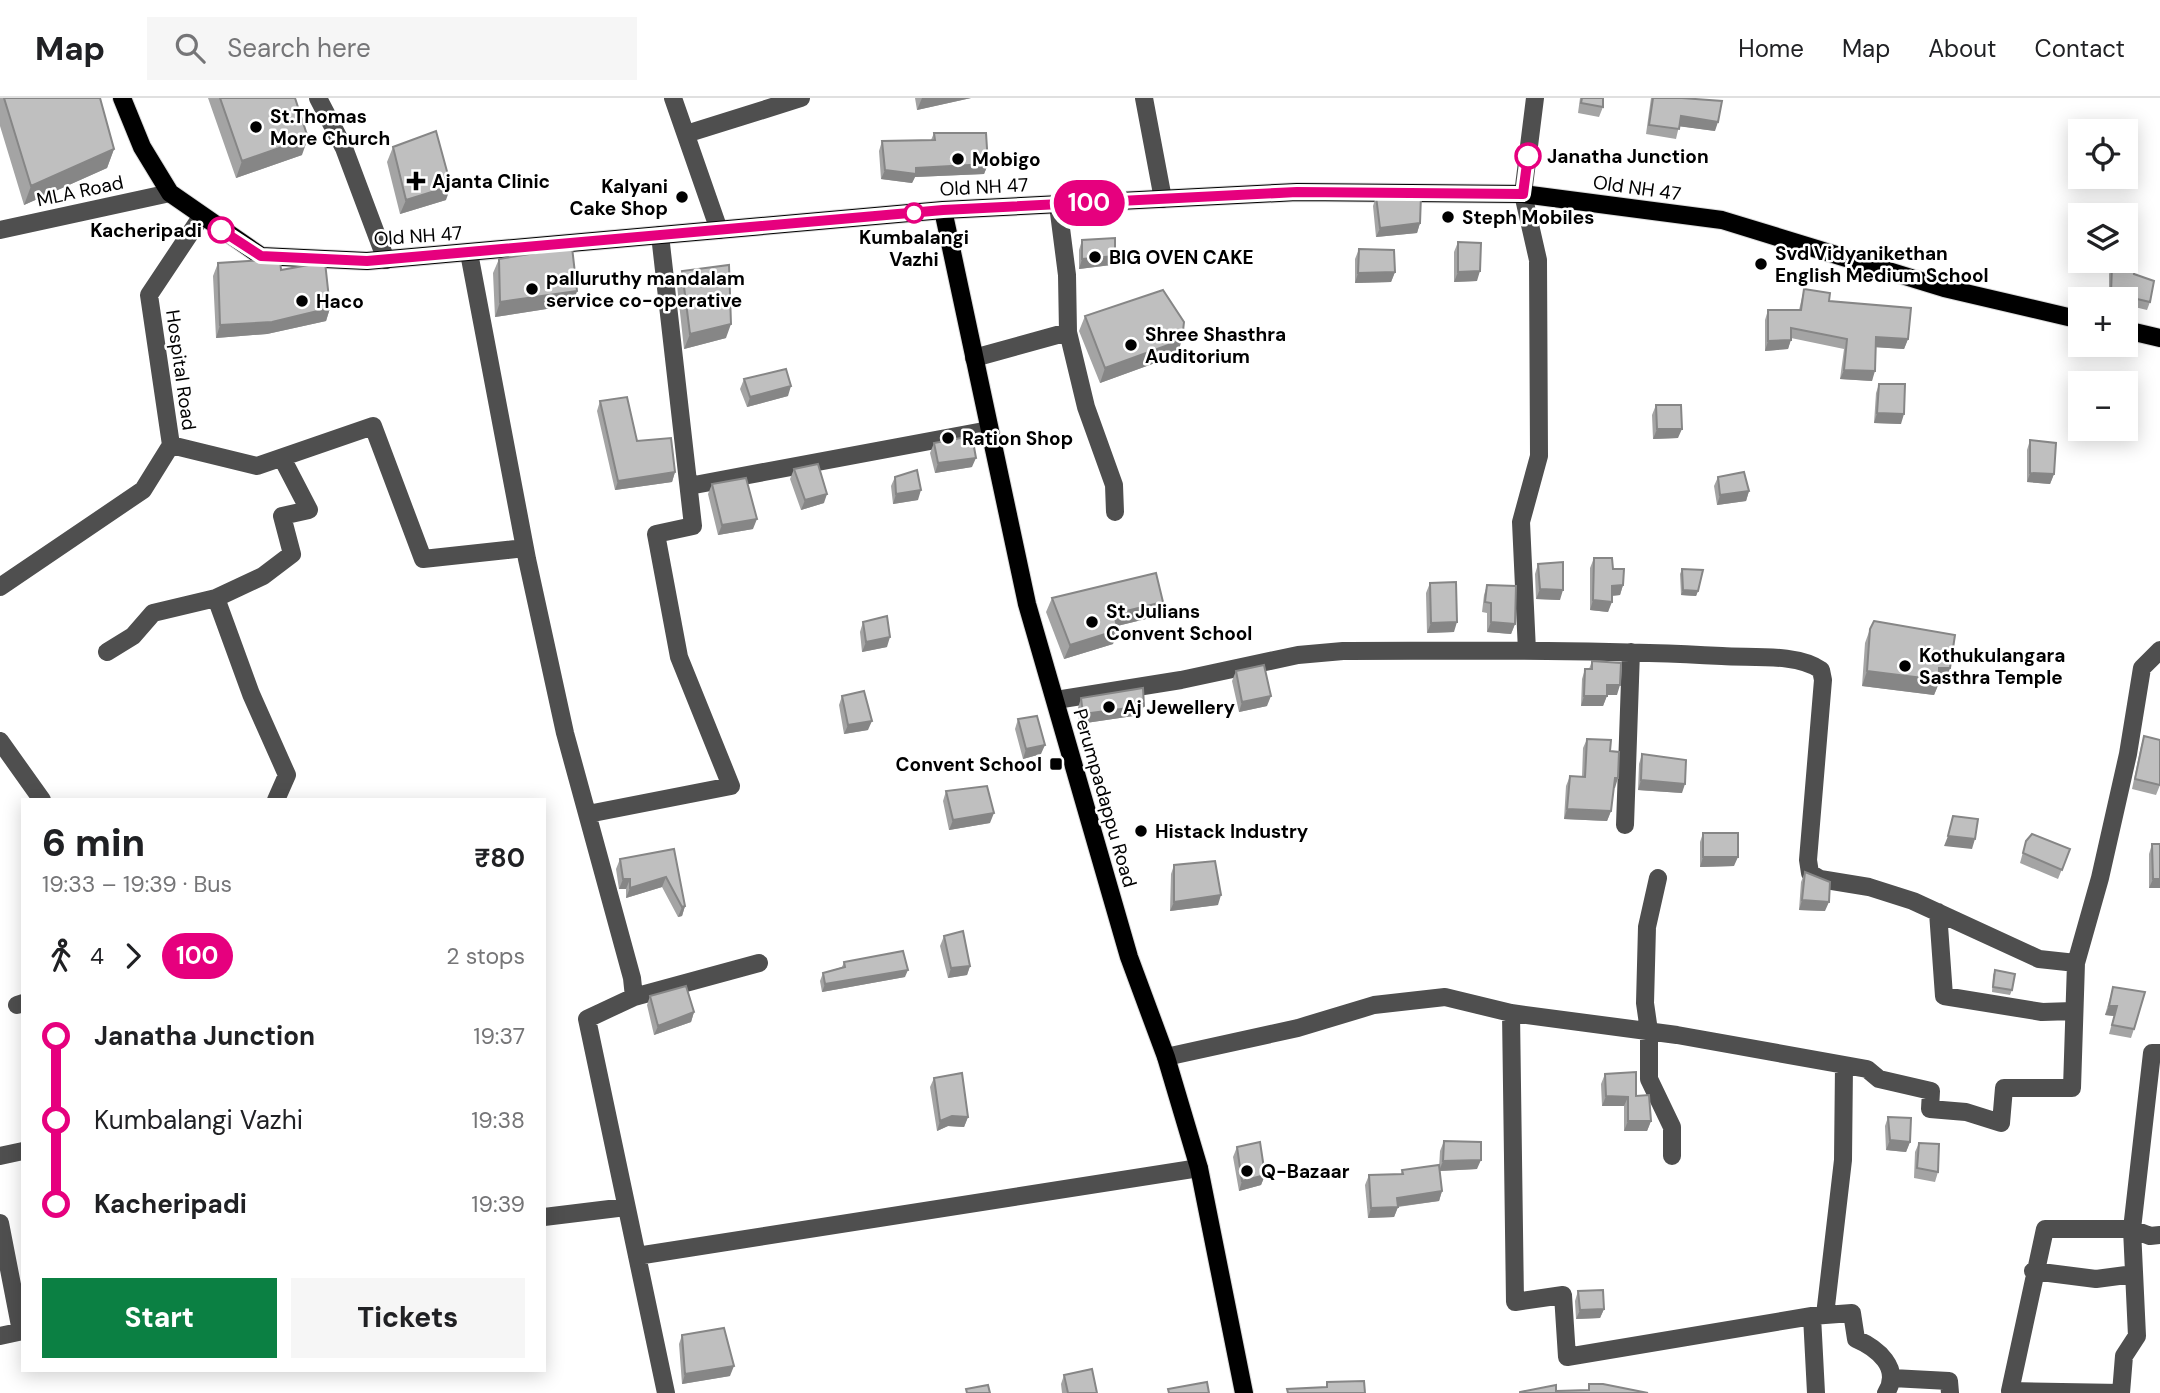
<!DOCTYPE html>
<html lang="en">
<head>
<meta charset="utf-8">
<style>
  body { margin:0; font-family:"DM Sans",sans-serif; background:#f6f6f6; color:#202124; height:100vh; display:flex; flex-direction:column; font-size:26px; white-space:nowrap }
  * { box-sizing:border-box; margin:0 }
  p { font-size:23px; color:#757577 }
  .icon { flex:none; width:38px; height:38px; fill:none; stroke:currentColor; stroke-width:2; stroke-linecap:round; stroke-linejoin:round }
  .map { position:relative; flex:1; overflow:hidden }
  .side { position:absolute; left:21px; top:700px; width:525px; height:574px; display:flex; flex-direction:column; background:#fff; border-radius:0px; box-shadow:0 4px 18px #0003 }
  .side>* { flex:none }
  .badge { padding:0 14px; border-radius:23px; font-size:24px; line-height:46px }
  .tools { position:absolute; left:2068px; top:21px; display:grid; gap:14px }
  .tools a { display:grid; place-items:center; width:70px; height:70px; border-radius:0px; background:#fff; box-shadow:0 4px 18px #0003; font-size:35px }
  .map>.badge { position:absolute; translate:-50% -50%; box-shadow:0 0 0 4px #fff }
  .legs { display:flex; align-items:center; gap:10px; height:77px; padding:0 21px; font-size:23px }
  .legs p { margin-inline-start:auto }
  .overview { display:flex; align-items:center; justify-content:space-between; height:119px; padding:0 21px }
  h1 { font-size:38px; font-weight:800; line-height:52px }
  .action { display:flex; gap:14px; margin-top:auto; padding:14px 21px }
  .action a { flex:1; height:80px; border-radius:0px; background:#0b8043; color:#fff; font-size:28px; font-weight:800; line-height:80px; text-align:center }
  .action a+a { background:#f6f6f6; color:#202124 }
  ul { padding:0 21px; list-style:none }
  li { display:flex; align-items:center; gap:24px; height:84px; font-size:26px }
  li i { display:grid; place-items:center; width:10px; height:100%; margin:0 9px; background:currentColor }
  li i::after { content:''; width:18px; height:18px; margin:-9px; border:5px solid; border-radius:50%; background:#fff }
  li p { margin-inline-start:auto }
  li:first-child i { background:linear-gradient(#0000 50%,currentColor 0) }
  li:last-child i { background:linear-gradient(currentColor 50%,#0000 0) }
  header { display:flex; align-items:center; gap:42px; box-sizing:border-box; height:98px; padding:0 35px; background:#fff; border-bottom:2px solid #e0e0e0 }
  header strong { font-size:33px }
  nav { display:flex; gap:38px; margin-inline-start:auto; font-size:24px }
  .search { width:490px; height:63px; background:#f6f6f6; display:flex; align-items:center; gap:18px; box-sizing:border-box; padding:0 24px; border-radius:0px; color:#757577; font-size:26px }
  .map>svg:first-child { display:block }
</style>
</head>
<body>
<header>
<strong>Map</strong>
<div class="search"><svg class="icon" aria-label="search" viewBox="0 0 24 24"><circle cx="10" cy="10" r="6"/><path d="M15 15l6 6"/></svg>Search here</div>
<nav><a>Home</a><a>Map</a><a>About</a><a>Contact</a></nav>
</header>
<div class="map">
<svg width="2160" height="1295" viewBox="0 0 2160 1295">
  <rect width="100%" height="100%" fill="#fff"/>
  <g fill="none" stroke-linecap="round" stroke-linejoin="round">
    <g stroke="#dbdbdb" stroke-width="20">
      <path id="major" d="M122,0L142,49L170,95L261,158L367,163L943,112L1297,94L1523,96L1722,122L1944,190L2081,222
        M943,112L1027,506L1129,859L1166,959L1199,1070L1244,1295
        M2126,232L2160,240"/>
    </g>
    <path stroke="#4f4f4f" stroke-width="18" d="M318,0L344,50L386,162
      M673,0L719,132
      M1144,0L1163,101
      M686,36L801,0
      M1058,107L1067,177L1068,234L1086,309L1114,387L1115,414
      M0,132L170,95
      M469,155L527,461L565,635L632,880L634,899L587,921L666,1295
      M974,260L1068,234
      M171,347L257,368L373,328L423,461L525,450
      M689,388L989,332
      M0,489L143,392L171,347L149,197L201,119
      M1527,553L1521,424L1539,358L1538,162L1523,96L1535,0
      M107,554L133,538L153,515L216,500
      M1056,602L1181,582L1298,557L1343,553C1470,553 1596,551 1722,558C1751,560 1797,555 1821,572L1823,582L1808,762L1810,775L1820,781L1869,789L1913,803L2039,861L2076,865L2100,780L2128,656L2142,570L2160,552
      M0,643L42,702
      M276,702L287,677L251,596L216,500L263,478L292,456L282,418L309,412L282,360
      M588,716L731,688L679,559L656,436L693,428L660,137
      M1625,727L1631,554
      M1658,780L1647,829L1645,905L1649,933V981L1672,1029V1058
      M1938,814L1944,898L2042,914L2073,913
      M634,899L759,865
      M17,907L23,905
      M1511,915L1515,1204L1563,1197L1567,1259L1812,1218
      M1166,959L1298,930L1374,907L1445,899L1511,915L1677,937L1867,971L1879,981L1931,993L1930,1011L1966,1014L2001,1025L2004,990H2072L2076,865
      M0,1058L23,1053
      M544,1119L626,1109
      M0,1125L21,1233
      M637,1158L1199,1070
      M2033,1173L2096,1181L2134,1176
      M1825,1217L1852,1215L1856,1241C1877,1250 1902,1270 1886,1295
      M0,1238L23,1233
      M1892,1280L1949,1283L1950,1295
      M1816,1295L1812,1218L1825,1217L1843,1062L1844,968
      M2121,1295L2010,1293L2045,1131H2132L2150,1138L2160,1137
      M2121,1295L2124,1258L2137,1238L2132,1131L2152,955H2160"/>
    <use href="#major" stroke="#000" stroke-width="18"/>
  </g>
  <path fill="#a4a4a4" d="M0,0H100L114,51L107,70L24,107L0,28Z
    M208,0H295L302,57L236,80Z
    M915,0H971L917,12Z
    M1580,0H1603V9L1599,19L1578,15Z
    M1651,0H1682L1715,33L1679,28L1676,41L1646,36Z
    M934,35L988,66L984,76L915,79L912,85L881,81L879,53L882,43L931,42Z
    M393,49L446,102L400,116L387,64Z
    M1376,98L1420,125L1417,135L1376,139L1373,108Z
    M1082,142L1115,158L1111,167L1079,171V152Z
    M1458,144L1477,183L1454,184V154Z
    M1359,151L1395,174L1391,184L1355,185V161Z
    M499,161L577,193L572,207L495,219L493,175Z
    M218,165L281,172L330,210L326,223L267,236L216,240L213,178Z
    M2112,168L2134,176L2150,204L2147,212L2126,207V201H2109V176Z
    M682,173L726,240L684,251L677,187Z
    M1804,191L1908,241L1904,251L1876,249L1872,283L1840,281L1844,251L1791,240L1788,251L1765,253V222L1768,212H1799Z
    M1085,218L1177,257L1100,285L1079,233Z
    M744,281L788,298L747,309L740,291Z
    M1879,286L1901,326L1874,325L1876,295Z
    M600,303L637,343L675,374L672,384L615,392L597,313Z
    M1656,307L1678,340L1653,341L1652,317Z
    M2030,342L2054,376L2050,386L2027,384V352Z
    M934,345L972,369L935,375L930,355Z
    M794,371L824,405L801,412L790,381Z
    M895,379L918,402L893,406L891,388Z
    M1718,379L1749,393L1746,403L1717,407L1714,388Z
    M712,386L753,431L718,437L708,396Z
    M1594,460L1613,471L1623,487L1620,497L1612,498L1608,514L1590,512V470Z
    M1538,466L1560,502L1536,501L1535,476Z
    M1682,471L1698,493L1696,498L1681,497L1680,476Z
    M1430,485L1454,534L1427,535L1426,495Z
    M1487,487L1515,526L1511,536L1487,534V515L1482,514L1484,497Z
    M1052,500L1163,504L1158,518L1117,528L1113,546L1064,561L1046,514Z
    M863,524L887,549L862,554L860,534Z
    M1870,531L1950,570L1945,584L1939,585L1934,597L1862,588L1865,545Z
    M1592,563L1617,597H1607L1603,608H1581L1582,581L1585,571H1589Z
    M1236,573L1267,608L1239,614L1232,583Z
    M842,598L868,632L844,636L839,607Z
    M1081,600L1140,617L1079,626L1078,610Z
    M1018,621L1041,656L1023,661L1015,631Z
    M2144,638L2160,687L2156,697L2132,691L2141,648Z
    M1587,641L1610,653L1615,690H1614L1611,713L1607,723L1564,721L1566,688L1570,678L1582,679L1583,650Z
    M1642,656L1682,695L1638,692L1639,666Z
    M946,693L990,725L949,732L943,703Z
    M1703,735L1734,768L1700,769V744Z
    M2026,743L2070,751L2058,781L2020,765Z
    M2152,746L2160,790H2149V756Z
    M674,751L685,808L682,818L678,819L662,789L626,800V791H619L616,771L620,761Z
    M1174,767L1218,807L1170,813L1171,776Z
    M1805,774L1825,813L1799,812L1801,784Z
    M944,838L970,868L967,877L948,880L940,848Z
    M844,864L905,879L822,894L820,883L823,875L842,869Z
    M1995,872L2012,892L2010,897L1992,894L1993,877Z
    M2113,889L2134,931L2131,940L2109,936L2114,918L2105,917Z
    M650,898L694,914L691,924L654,937L647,907Z
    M1605,976L1651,1023L1647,1033H1624V1008H1602L1601,986Z
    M934,980L968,1019L964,1029L948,1028L937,1033L930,989Z
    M1888,1019L1910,1044L1906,1054L1886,1052L1885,1028Z
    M1444,1043L1477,1071L1440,1073L1442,1093L1439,1103L1398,1109L1394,1119L1368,1120L1365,1087L1369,1077L1401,1076L1402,1072L1439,1070L1440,1053Z
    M1919,1045L1938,1074L1935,1084L1914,1080L1915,1054Z
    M1237,1049L1265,1077L1261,1087L1239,1093L1233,1059Z
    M1578,1193L1604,1211L1600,1220L1576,1221L1575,1203Z
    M682,1237L730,1278L682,1286L679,1246Z
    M1064,1277L1097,1295H1062L1061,1286Z"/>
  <path fill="#868686" d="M922,0H971L917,12Z
    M1681,18L1718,24L1715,33L1677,28Z
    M308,40L302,57L236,80L242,63Z
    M114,51L107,70L24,107L31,88Z
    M988,66L984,76L915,79L912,85L881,81L885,72Z
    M451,88L446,102L400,116L406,102Z
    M1420,125L1417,135L1376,139L1380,130Z
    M1115,158L1111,167L1079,171L1082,161Z
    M1480,173L1477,183L1454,184L1458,174Z
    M1395,174L1391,184L1355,185L1358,175Z
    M577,193L572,207L495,219L500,204Z
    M330,210L326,223L267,236L216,240L220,227Z
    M731,226L726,240L684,251L690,236Z
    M1876,239L1908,241L1904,251L1872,249Z
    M1182,242L1177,257L1100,285L1105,270Z
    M1791,242L1788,251L1765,253L1768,243Z
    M1844,272L1875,273L1872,283L1840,281Z
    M791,288L788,298L747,309L750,299Z
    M1877,315L1904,316L1901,326L1874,325Z
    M1657,331H1682L1678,340L1653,341Z
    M976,360L972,369L935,375L938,365Z
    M675,374L672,384L615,392L618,383Z
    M2030,375L2054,376L2050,386L2027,384Z
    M921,392L918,402L893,406L896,396Z
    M1749,393L1746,403L1717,407L1720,397Z
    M827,396L824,405L801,412L805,402Z
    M757,421L753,431L718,437L722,427Z
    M1623,487L1620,497L1608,498L1612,488Z
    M1540,491L1563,492L1560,502L1536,501Z
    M1683,492L1698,493L1696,498L1681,497Z
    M1593,502L1612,504L1608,514L1590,512Z
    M1163,504L1158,518L1109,530L1114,516Z
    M1457,524L1454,534L1427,535L1431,525Z
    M1491,524L1515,526L1511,536L1487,534Z
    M1118,532L1113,546L1064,561L1070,547Z
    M890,539L887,549L862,554L866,544Z
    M1950,570L1945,584L1939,585L1934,597L1862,588L1867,573Z
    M1607,587H1620L1617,597H1603Z
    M1271,598L1267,608L1239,614L1242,604Z
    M1584,598H1607L1603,608H1581Z
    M1144,608L1140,617L1079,626L1083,616Z
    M872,623L868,632L844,636L848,627Z
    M1045,647L1041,656L1023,661L1026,651Z
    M1615,680H1618L1615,690H1611Z
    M1641,682L1685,686L1682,695L1638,692Z
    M1567,711L1611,713L1607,723L1564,721Z
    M994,715L990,725L949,732L953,722Z
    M1948,738L1975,741L1972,751L1944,748Z
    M1703,759H1738L1734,768L1700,769Z
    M666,779L662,789L626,800L630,790Z
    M623,781H630L626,791H619Z
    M2153,781H2160V790H2149Z
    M1221,797L1218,807L1170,813L1174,804Z
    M1802,802L1829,804L1825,813L1799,812Z
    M685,808L682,818L678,819L682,809Z
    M970,868L967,877L948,880L951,870Z
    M908,872L905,879L822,894L825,886Z
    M2109,908H2117L2114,918L2105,917Z
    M694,914L691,924L654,937L658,928Z
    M1606,998L1628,999L1624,1008H1602Z
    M952,1018L968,1019L964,1029L948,1028L937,1033L940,1023Z
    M1628,1023H1651L1647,1033H1624Z
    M1890,1042L1910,1044L1906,1054L1886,1052Z
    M1481,1062L1477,1071L1439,1073L1443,1063Z
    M1265,1077L1261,1087L1239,1093L1242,1083Z
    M1442,1093L1439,1103L1394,1109L1397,1100Z
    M1398,1109L1394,1119L1368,1120L1371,1110Z
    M1604,1211L1600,1220L1576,1221L1580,1212Z
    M734,1268L730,1278L682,1286L685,1276Z"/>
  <path fill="#bfbfbf" stroke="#868686" stroke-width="2" d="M4,0H100L114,51L31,88Z
    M220,0H295L308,40L242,63Z
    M1582,0H1603V9L1581,5Z
    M1653,0H1682L1722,3L1718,24L1681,18L1679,31L1649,27Z
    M436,33L451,88L406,102L393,49Z
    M934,35H986L988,66L916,70V76L885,72L882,43L935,42Z
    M1421,97L1420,125L1380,130L1376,98Z
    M1115,140V158L1082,161V142Z
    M1458,144L1481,145L1480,173L1458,174Z
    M572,149L577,193L500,204L499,161Z
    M1359,151L1394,152L1395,174L1358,175Z
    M280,161L281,172L325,164L330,210L272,224L220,227L218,165Z
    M729,167L731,226L690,236L682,173Z
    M2112,168L2135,171L2134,176L2154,183L2150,204L2111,195Z
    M1804,191L1830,195L1829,203L1911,210L1908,241L1876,239L1875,273L1844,272L1847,241L1791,230V242L1768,243V212H1801Z
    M1163,192L1184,224L1182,242L1105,270L1085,218Z
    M786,271L791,288L750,299L744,281Z
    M1879,286H1905L1904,316L1877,315Z
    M627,299L637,343L671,340L675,374L618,383L600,303Z
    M1656,307H1681L1682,331H1657Z
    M972,338L976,360L938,365L934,345Z
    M2030,342L2056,345L2054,376L2030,375Z
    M818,366L827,396L805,402L794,371Z
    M917,372L921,392L896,396L895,379Z
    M1744,374L1749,393L1720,397L1718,379Z
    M746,380L757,421L722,427L712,386Z
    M1594,460H1612L1613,471H1624L1623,487L1612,488V504L1593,502Z
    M1563,464V492L1540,491L1538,466Z
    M1682,471L1703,472L1698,493L1683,492Z
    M1156,475L1163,504L1114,516L1118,532L1070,547L1052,500Z
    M1456,484L1457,524L1431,525L1430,485Z
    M1487,487L1516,488L1515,526L1491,524V505L1485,504Z
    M887,518L890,539L866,544L863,524Z
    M1874,523L1955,537L1950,570H1939V582L1867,573L1870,531Z
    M1592,563L1621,565L1620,587H1607V598H1584L1585,571H1592Z
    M1264,567L1271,598L1242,604L1236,573Z
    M1143,590L1144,608L1083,616L1081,600Z
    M864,593L872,623L848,627L842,598Z
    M1037,618L1045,647L1026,651L1018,621Z
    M2144,638L2160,642V687L2135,681Z
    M1587,641L1611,642L1610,653L1619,654L1618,680H1615L1611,713L1567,711L1570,678L1585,679Z
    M1642,656L1686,662L1685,686L1641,682Z
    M987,688L994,715L953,722L946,693Z
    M1953,718L1978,721L1975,741L1948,738Z
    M1703,735H1738V759H1703Z
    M2032,736L2070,751L2062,772L2023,755L2026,743Z
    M2152,746H2160V781H2153Z
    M674,751L685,808L682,809L666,779L630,790V781H623L620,761Z
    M1215,763L1221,797L1174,804V767Z
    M1805,774L1830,784L1829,804L1802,802Z
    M963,833L970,868L951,870L944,838Z
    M903,853L908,872L825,886L823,875L845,869L844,864Z
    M1995,872L2015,876L2012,892L1993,889Z
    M686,888L694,914L658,928L650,898Z
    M2113,889L2145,894L2134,931L2112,927L2117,908H2109Z
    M1636,974V998L1649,997L1651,1023H1628V999L1606,998L1605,976Z
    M962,975L968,1019L952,1018L940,1023L934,980Z
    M1888,1019L1911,1020L1910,1044L1890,1042Z
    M1444,1043L1481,1044V1062L1443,1063Z
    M1260,1044L1265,1077L1242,1083L1237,1049Z
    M1919,1045L1939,1046L1938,1074L1917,1070Z
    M1439,1067L1442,1093L1397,1100L1398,1109L1371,1110L1369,1077L1403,1076L1402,1072Z
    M1603,1192L1604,1211L1580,1212L1578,1193Z
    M724,1230L734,1268L685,1276L682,1237Z
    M1092,1271L1097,1295H1068L1064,1277Z
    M1364,1283L1365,1295H1288L1287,1291L1327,1289V1284Z
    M1207,1284L1209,1295H1169L1168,1291Z
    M1589,1286H1603L1648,1295H1520V1294L1556,1287V1293L1589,1292Z
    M988,1287L990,1295H967L966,1291Z"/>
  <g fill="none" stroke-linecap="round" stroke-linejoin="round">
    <g stroke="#fff" stroke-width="16">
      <path id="line-1" d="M221,132L261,158L367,163L943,112L1297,94L1523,96L1528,58"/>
    </g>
    <use href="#line-1" stroke="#e6007e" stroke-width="10"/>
  </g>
  <g fill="#000" stroke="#fff" stroke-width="2.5">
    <circle cx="256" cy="29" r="7"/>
    <circle cx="958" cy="61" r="7"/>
    <path d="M412.5 72.5h7v7h7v7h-7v7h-7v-7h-7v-7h7z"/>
    <circle cx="682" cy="99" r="7"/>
    <circle cx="1448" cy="119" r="7"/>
    <circle cx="1095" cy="159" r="7"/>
    <circle cx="1761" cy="166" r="7"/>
    <circle cx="532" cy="191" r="7"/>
    <circle cx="302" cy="203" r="7"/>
    <circle cx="1131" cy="247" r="7"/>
    <circle cx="948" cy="340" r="7"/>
    <circle cx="1092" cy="524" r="7"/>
    <circle cx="1905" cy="568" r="7"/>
    <circle cx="1109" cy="609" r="7"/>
    <rect x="1049" y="659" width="14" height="14" rx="3.5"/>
    <circle cx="1141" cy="733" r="7"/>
    <circle cx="1247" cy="1073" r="7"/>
  </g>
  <g fill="#fff" stroke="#e6007e" stroke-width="3.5">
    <circle cx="1528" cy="58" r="12"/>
    <circle cx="914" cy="115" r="9"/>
    <circle cx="221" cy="132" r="12"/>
  </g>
  <g text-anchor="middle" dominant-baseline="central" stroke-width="5" stroke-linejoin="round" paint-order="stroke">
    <g font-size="19" font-weight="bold" fill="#000" stroke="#fff" text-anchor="start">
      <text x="270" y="18">St.Thomas<tspan x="270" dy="22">More Church</tspan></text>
      <text x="972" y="61">Mobigo</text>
      <text x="432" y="83">Ajanta Clinic</text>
      <text x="668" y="88" text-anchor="end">Kalyani<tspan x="668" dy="22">Cake Shop</tspan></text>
      <text x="1462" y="119">Steph Mobiles</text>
      <text x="1775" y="155">Svd Vidyanikethan<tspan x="1775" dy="22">English Medium School</tspan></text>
      <text x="1109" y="159">BIG OVEN CAKE</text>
      <text x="546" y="180">palluruthy mandalam<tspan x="546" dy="22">service co-operative</tspan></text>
      <text x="316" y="203">Haco</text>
      <text x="1145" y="236">Shree Shasthra<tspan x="1145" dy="22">Auditorium</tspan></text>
      <text x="962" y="340">Ration Shop</text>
      <text x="1106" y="513">St. Julians<tspan x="1106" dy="22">Convent School</tspan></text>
      <text x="1919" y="557">Kothukulangara<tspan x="1919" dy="22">Sasthra Temple</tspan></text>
      <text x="1123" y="609">Aj Jewellery</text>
      <text x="1042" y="666" text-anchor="end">Convent School</text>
      <text x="1155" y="733">Histack Industry</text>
      <text x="1261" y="1073">Q-Bazaar</text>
    </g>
    <g font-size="19" font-weight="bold" fill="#000" stroke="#fff" text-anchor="start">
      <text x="1547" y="58">Janatha Junction</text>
      <text x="202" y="132" text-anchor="end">Kacheripadi</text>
      <text x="914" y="139" text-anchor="middle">Kumbalangi<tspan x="914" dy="22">Vazhi</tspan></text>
    </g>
    <g font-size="19" fill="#000" stroke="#fff">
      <text transform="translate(984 89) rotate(-3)">Old NH 47</text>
      <text transform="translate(1637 90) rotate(8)">Old NH 47</text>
      <text transform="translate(80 93) rotate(-12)">MLA Road</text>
      <text transform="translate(418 138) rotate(-4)">Old NH 47</text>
      <text transform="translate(181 272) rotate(82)">Hospital Road</text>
      <text transform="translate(1105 700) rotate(74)">Perumpadappu Road</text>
    </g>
  </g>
</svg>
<div class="tools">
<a><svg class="icon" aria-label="locate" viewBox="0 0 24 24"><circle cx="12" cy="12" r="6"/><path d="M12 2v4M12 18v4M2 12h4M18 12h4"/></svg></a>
<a><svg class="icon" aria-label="layers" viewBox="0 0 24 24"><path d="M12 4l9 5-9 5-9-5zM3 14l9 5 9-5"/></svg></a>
<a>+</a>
<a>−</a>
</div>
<b class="badge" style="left:1089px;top:105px;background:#e6007e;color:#fff">100</b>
<section class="side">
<div class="overview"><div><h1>6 min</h1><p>19:33 – 19:39 · Bus</p></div><b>₹80</b></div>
<div class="legs"><svg class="icon" aria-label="walk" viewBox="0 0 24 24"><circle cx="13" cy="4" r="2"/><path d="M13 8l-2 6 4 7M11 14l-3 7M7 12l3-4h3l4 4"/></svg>4<svg class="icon" aria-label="forward" viewBox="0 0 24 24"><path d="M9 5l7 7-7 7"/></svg><b class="badge" style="background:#e6007e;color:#fff">100</b><p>2 stops</p></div>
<ul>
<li><i style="color:#e6007e"></i><b>Janatha Junction</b><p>19:37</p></li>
<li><i style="color:#e6007e"></i><span>Kumbalangi Vazhi</span><p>19:38</p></li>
<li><i style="color:#e6007e"></i><b>Kacheripadi</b><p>19:39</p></li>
</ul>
<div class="action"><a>Start</a><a>Tickets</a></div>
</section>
</div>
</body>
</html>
